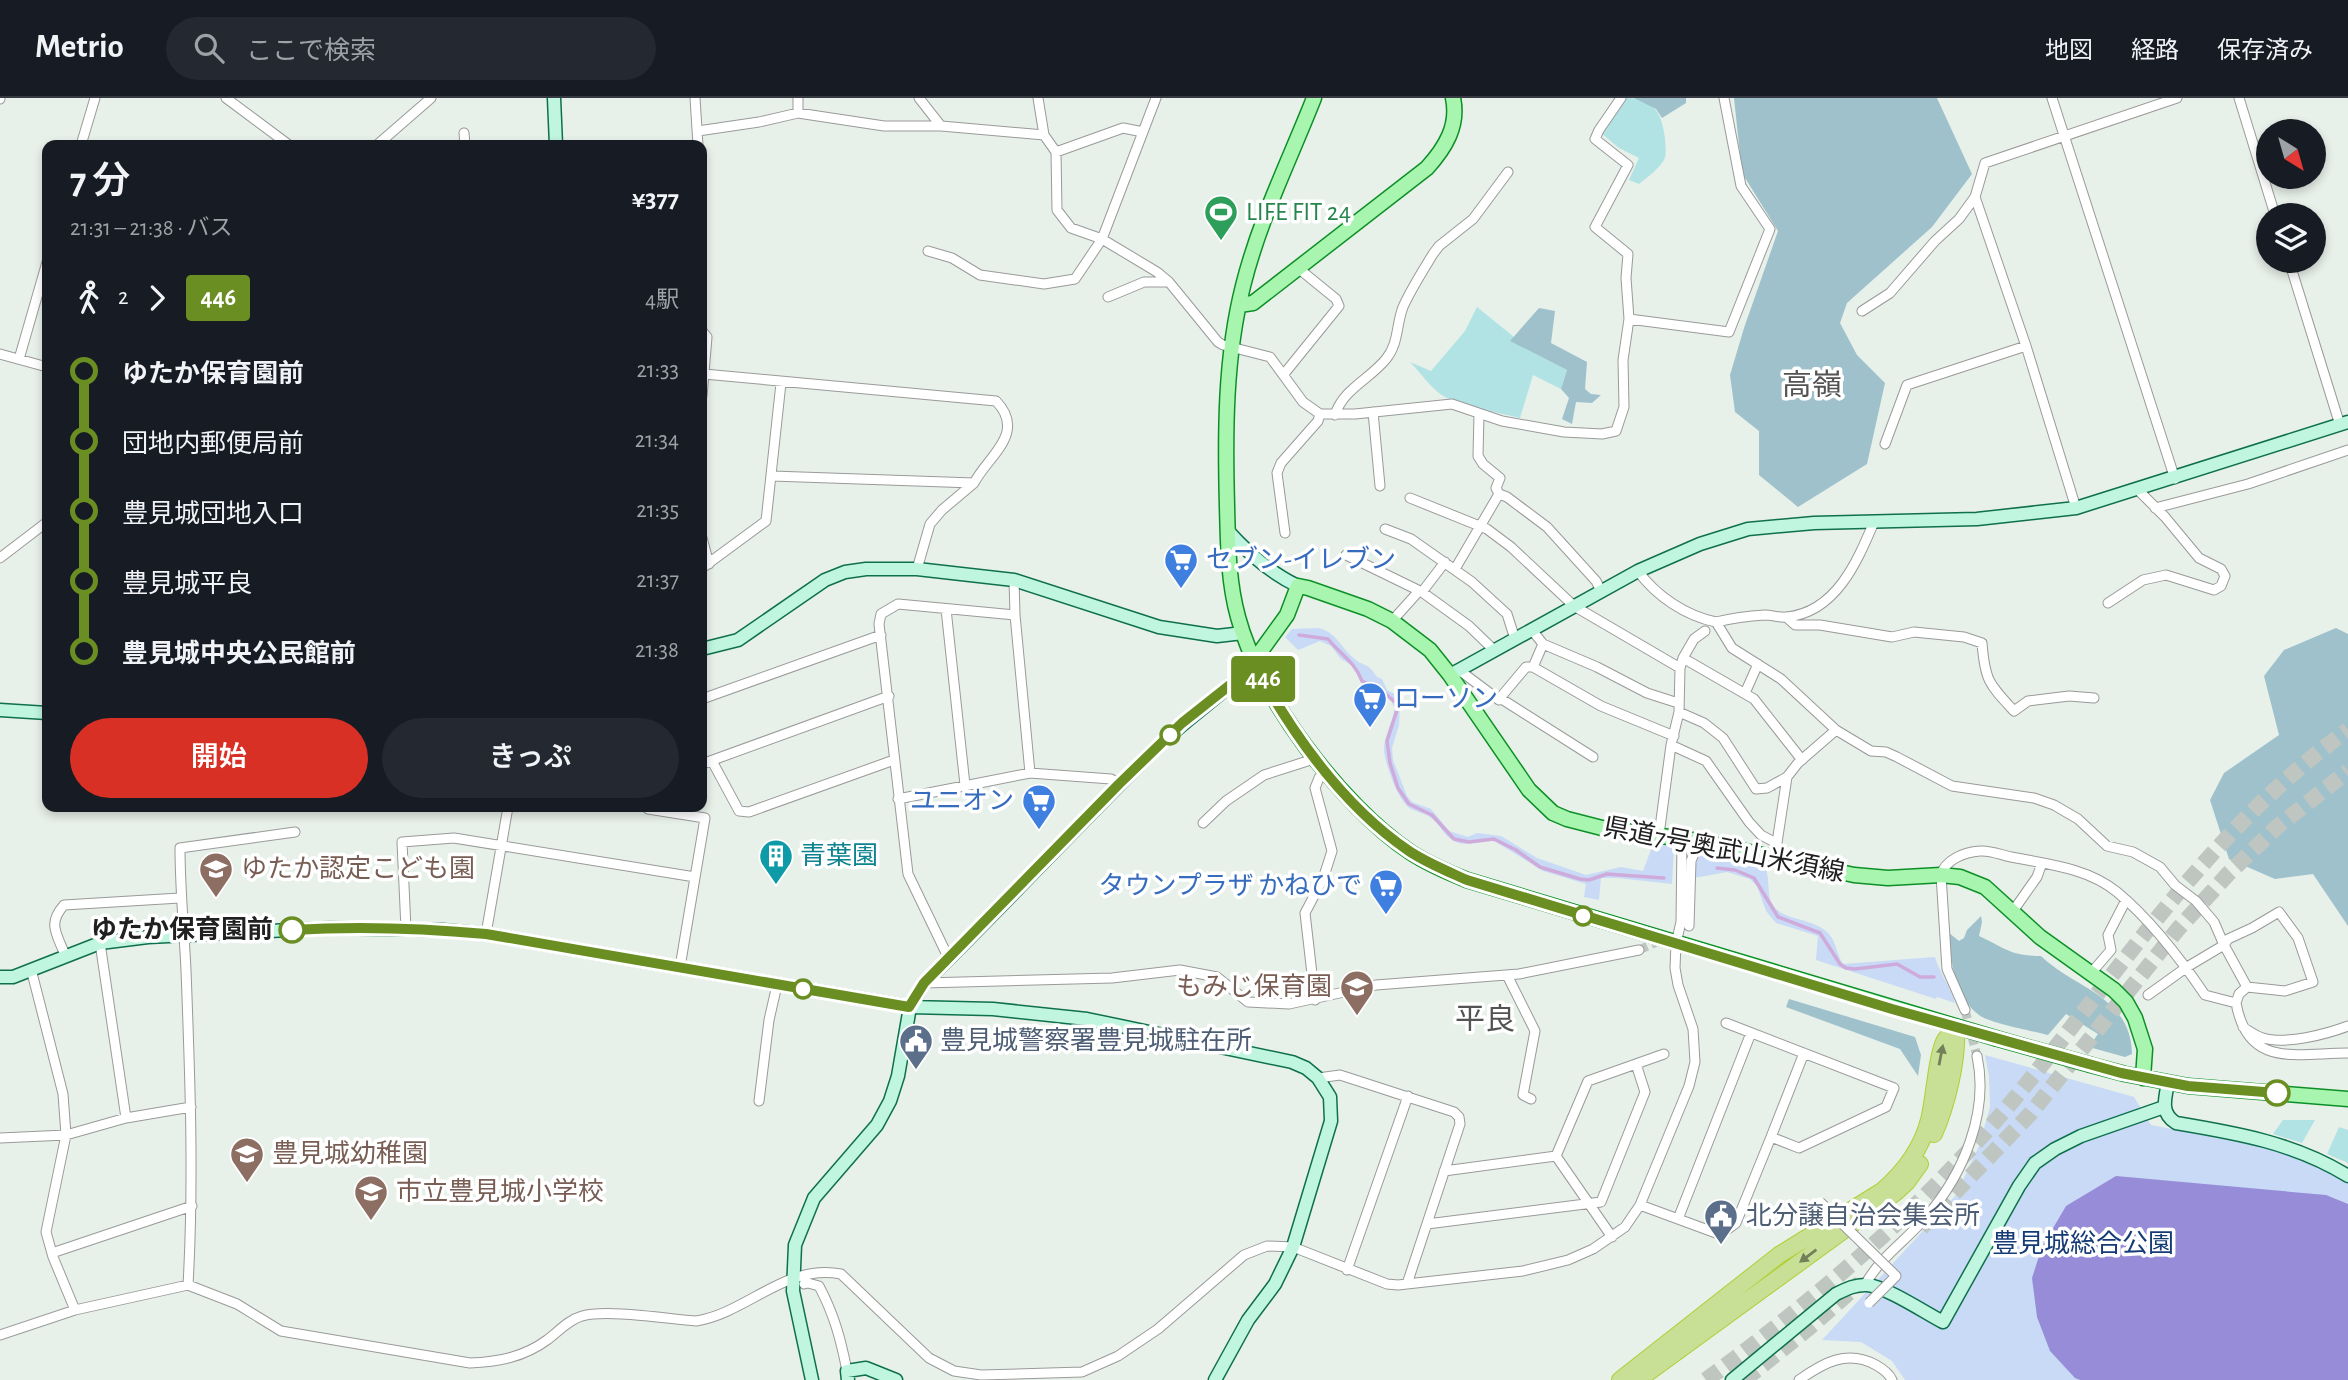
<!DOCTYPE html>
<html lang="ja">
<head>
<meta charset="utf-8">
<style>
  body { margin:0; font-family:"Alegreya Sans","Noto Sans JP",sans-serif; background:#242831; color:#f1f3f6; height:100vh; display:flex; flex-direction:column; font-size:26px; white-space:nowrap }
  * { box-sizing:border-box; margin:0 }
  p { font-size:23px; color:#9ea1a6 }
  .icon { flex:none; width:38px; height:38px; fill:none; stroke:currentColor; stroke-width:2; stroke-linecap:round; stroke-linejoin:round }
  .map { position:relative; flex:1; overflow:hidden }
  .sheet { position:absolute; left:42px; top:42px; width:665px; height:672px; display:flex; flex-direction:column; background:#171b24; border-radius:14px; box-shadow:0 4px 10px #0003 }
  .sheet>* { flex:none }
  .badge { padding:0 14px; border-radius:5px; font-size:24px; line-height:46px }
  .needle { width:46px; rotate:143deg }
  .fabs { position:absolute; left:2256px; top:21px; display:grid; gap:14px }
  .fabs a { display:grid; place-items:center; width:70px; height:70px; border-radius:50%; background:#171b24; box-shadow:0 4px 10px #0003; font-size:35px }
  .map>.badge { position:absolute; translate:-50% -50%; box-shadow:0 0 0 4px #fff }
  .legs { display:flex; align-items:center; gap:10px; height:77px; padding:0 28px; font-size:23px }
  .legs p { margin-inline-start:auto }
  .head { display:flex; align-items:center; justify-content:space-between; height:119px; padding:0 28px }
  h1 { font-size:38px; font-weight:600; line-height:52px }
  .cta { display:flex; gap:14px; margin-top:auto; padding:14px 28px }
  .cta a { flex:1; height:80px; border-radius:42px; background:#d93025; color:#fff; font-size:28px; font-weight:600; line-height:80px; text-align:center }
  .cta a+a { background:#242831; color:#f1f3f6 }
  ul { padding:0 28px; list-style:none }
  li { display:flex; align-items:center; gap:24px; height:70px; font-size:26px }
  li i { display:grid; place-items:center; width:10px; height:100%; margin:0 9px; background:currentColor }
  li i::after { content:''; width:18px; height:18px; margin:-9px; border:5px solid; border-radius:50%; background:#171b24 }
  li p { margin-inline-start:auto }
  li:first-child i { background:linear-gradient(#0000 50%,currentColor 0) }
  li:last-child i { background:linear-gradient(currentColor 50%,#0000 0) }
  header { display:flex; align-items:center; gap:42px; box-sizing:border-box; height:98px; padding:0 35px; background:#171b24; border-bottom:2px solid #363941 }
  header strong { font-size:33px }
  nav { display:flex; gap:38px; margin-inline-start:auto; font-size:24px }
  .search { width:490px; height:63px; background:#242831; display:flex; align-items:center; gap:18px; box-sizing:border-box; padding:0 24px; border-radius:38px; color:#9ea1a6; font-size:26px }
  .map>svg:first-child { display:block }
</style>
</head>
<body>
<header>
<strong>Metrio</strong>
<div class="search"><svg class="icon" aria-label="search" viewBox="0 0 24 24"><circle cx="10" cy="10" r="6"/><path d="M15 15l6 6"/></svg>ここで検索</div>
<nav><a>地図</a><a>経路</a><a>保存済み</a></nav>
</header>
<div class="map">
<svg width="2348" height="1282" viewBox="0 0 2348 1282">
  <rect width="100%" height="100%" fill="#e7f0e9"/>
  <path fill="#b1e3e5" d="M1626,0C1654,0 1662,16 1665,40C1665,46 1667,56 1664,62C1659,71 1646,80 1639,86L1629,82L1639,60L1619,50L1601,35Z
    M1477,209L1514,239L1511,243L1567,272L1561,291L1533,277L1520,320C1496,314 1467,310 1445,299C1431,291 1421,275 1410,264L1431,273L1465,233Z
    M2283,1022H2315L2302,1045L2273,1036Z
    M2339,1029L2348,1032V1065L2327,1056Z"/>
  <path fill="#9fc1cc" d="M1634,0H1686V5L1662,20L1656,11Z
    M1734,0H1937L1972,76L1932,129L1847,205L1840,225L1857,257L1885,285L1867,366L1798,409L1759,377V333L1735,314L1730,277L1744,230L1778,133L1742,75Z
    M1539,210L1555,213L1551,245L1587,264L1585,291L1591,296L1601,297L1592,305L1576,304L1572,326L1562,321L1569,300L1561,291L1567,272L1510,243Z
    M2336,530L2348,536V828L2313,776L2275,781L2229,761L2210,702L2224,675L2279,637L2264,578L2284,552Z
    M1981,818L1982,824L1979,838C2005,850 2010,858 2041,858C2075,891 2131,898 2132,956L2125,959L2089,949L2098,936L2066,916L2048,937C2033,933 1989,925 1979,917C1954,898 1951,864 1949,835L1959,843L1964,840L1967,832Z
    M1789,901L1915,939L1921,957L1918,978L1900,951L1786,909Z"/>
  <path fill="#c8daf6" d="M1318,530C1336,533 1342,552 1356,562C1360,566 1366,566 1370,570C1375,575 1375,579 1382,581L1387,592L1396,597L1400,605L1399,627L1392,650L1393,662L1407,698L1412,704L1431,711L1449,733L1468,739L1477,735L1501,738L1537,760L1586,777L1621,769L1643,773L1654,744L1674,747L1672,786L1618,780H1601L1599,802L1584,799L1586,786L1543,773L1496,744C1482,739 1469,751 1454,743C1444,738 1440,726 1431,720C1424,714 1413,714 1407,708C1396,697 1386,667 1384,653C1383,639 1395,620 1394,610C1392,595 1371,592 1361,585L1353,568L1341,561L1331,548L1320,543L1298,552L1285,539L1292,531Z
    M1703,752L1763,766C1772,779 1765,794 1773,807C1782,823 1814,819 1829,836C1836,844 1837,857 1843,866L1935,859C1940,876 1950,888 1955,905L1937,899L1936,901L1816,862L1818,838L1776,825L1766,813L1757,788L1750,781L1727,774L1694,780L1695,766Z
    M1985,957L2134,999L2151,1027L2288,1054L2348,1084V1282H1905L1892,1263L1861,1244L1822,1242L1956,1097L1979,1048L1990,1009L1989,979Z"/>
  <path fill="#978cd8" d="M2116,1078L2326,1097L2348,1106V1282H2080L2075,1280L2050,1253L2037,1219L2032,1180L2042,1149L2066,1108Z"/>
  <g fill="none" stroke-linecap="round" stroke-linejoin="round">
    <path stroke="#ceabda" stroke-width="3.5" d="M1299,537L1328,541C1341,557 1355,564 1362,583L1380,591L1396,605L1397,612L1387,643L1390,665L1398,690L1409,706L1432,717L1454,741L1469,744L1494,741L1516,752L1540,769L1580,781L1589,782L1607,776L1664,780
      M1717,770L1735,772L1754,780L1778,819L1820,835L1840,866L1846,870L1855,871L1897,866L1920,879H1934"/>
    <path stroke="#bfc6c1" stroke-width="9" stroke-dasharray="9 4.5" stroke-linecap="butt" d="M1639,852L1663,841
      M1965,912L1977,958"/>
    <path stroke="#bfc6c1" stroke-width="16" stroke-dasharray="16 8" stroke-linecap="butt" d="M1921,1130L2031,1015L2178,831L2229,775L2277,729L2348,673
      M1706,1282C1819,1199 1925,1108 2015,1000C2120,873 2212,729 2348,632
      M1744,1282L1810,1229L1860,1185"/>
    <g stroke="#9a9a9a" stroke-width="11">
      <path id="street" d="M226,0L289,47
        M695,0L698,47
        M798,0V15
        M919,0L941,28
        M1038,0L1044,37L1056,54L1057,112L1071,130L1102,141L1157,174L1169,184L1218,244L1223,247L1270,259L1303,304L1320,316H1355L1452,306L1502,323L1564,334L1602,336L1616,333L1624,309L1623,262L1629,221L1626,180L1628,156L1595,129L1628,67L1595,41L1599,32L1621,0
        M2052,0L2175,381
        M2239,0L2275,117
        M0,1V0
        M698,33L759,24L798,15L884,28H941L1044,37
        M464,35L465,47
        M81,47L95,0
        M377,47L431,0
        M1056,54L1123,30L1143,34
        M928,153L952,160L980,177L1044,186L1075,181L1102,141L1156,0
        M2289,163L2340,327
        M1108,199L1144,184H1169
        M1862,213L1890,195L1935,143L1959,121L1975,99
        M1629,221L1729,234L1770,131L1741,88L1724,0
        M702,233L707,239L702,298
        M0,256L47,269
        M19,261L47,164
        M704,276L996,303C1027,335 988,358 974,385
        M1284,276L1339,208L1336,201L1298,170
        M1373,314L1380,388
        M1479,316L1478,358L1483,366L1500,380L1496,390L1499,396
        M1335,317C1343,291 1370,281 1386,261C1399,245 1396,227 1403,209C1411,191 1422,174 1433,156L1439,148L1473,121L1508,74
        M1885,346L1907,287L2026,248
        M772,378L974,385L942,412L930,426L917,471
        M1410,400L1487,431L1511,449L1574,508L1680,570
        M2076,410L2026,248L1975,99L1985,65L2177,0
        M2155,410L2248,386L2348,352
        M1385,431L1411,441L1472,484L1507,516L1515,541
        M1285,435L1277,375L1281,365L1318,323L1320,316
        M702,440L709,466
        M1346,457L1422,494L1469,528L1494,552
        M0,460L47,424
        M702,470L766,423L781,285
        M1455,471L1499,396L1507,399L1547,429L1596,483L1601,493
        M1638,473C1656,498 1686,518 1716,524L1732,550L1781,581L1836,632L1871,653L1886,654L1897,659L1952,688L2034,700L2054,707L2078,721L2107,748L2133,754L2160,769L2175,787L2196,803L2214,824L2224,847L2187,869L2148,897
        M1014,482L1015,517L1030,675
        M1422,494L1445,464
        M2108,505L2143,482L2166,477L2214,492L2221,488L2225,478L2221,471L2199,460L2165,419L2138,392
        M946,511L965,687
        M1786,519L1795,527H1820L1892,539L1914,534L1964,539L1982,545C1985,583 1989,586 2014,613L2028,603L2069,598L2094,600
        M1392,523L1419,493
        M1716,524C1733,520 1749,518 1765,517C1772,517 1780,520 1787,519C1836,514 1857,464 1874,424
        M1532,532L1543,546L1597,569L1647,595L1678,605
        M1543,546L1533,569L1601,608L1674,638
        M1683,560L1754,601L1802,662
        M1459,572L1499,602L1500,600L1593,659
        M1745,595L1758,566
        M1500,600L1526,569H1533
        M702,601L881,537
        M1679,614L1704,625L1723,640L1756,691L1767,690L1787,679L1798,665L1836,632
        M1671,647L1706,663L1749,724L1761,737L1776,745
        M712,663L739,713L749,714L894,662
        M702,666L889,598
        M898,701L1030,675L1111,681L1119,686
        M646,709L648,711L705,720L680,869
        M1203,725L1226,703L1264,677L1317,660
        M1659,737L1671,647L1679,614L1680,570L1683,560L1694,541L1705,533
        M1775,758L1787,679
        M2013,813L2037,779L2042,765
        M1689,828L1691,763L1699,743
        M406,831L402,744L454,740L695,779
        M486,836L508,709
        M100,845L126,1020
        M65,857C57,836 47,826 64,807L180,800
        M949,861L908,776L879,526L881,516L898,506L1015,517
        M31,871L63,996L66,1037L46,1134L53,1159L75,1212
        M2091,875L2111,852L2108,837L2126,802
        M1507,877L1535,933L1523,997L1531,1001
        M924,885L1112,880L1180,872L1217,879L1248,904L1289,906L1376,887L1519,876L1639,852
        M1315,902L1305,815L1323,781L1332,753L1315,690L1319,680L1327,673
        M2236,905L2239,896L2247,889L2285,893L2313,884L2298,840L2279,814L2252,830L2228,841L2224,847L2247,889
        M1965,912L1947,871L1941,777C1945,762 1964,754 1980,753C1990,752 2001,757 2011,759C2047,766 2088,770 2117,794C2152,823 2180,860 2205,897L2236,905C2248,971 2296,955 2348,955
        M2243,929C2249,933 2256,938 2263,940C2286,947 2327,936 2348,928
        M1318,980L1340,977L1454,1014L1459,1019L1460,1026L1407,1186
        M759,1003L769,922L777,887
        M1771,1039L1804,955
        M0,1040L66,1037L126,1020L191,1009
        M1444,1073L1556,1058
        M1640,1107L1716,1135L1725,1133L1736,1125L1771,1039L1799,1050L1886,1009L1894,990L1726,925
        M1678,1121L1751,935
        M1427,1126L1601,1104L1645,994L1636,966
        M1612,1139L1556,1058L1588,983L1664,956
        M52,1155L192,1108
        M1347,1172L1408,998
        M804,1186L808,1185L819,1188C834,1216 841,1242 847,1273
        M188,1187C194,1082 190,977 186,872C184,831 180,791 180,750L295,734
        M1865,1187C1880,1159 1907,1142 1927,1118C1964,1075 1989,1014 1977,958
        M0,1237L75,1212L188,1187L237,1206L281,1233L470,1265C498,1264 524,1259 547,1242C558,1234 568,1222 582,1218C607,1211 668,1221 696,1223C747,1215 786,1165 841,1176L929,1260L954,1273L981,1277L1082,1274L1118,1258L1158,1231L1244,1157L1267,1148L1293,1149L1387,1186L1398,1187L1523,1173L1568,1162L1593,1151L1625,1129L1640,1107L1689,988L1695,964L1693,931L1678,887L1675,870L1676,845L1681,824L1682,741
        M1799,1282C1823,1265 1847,1251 1876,1267C1883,1271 1889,1275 1892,1282"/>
    </g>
    <g stroke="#0e704d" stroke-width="15">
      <path id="secondary" d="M554,0L556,47
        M1228,433C1248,455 1270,475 1298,488
        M702,551L738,542L825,482L845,474L866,471H917L1014,482L1159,529L1217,538L1243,535
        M1450,577L1638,473L1700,446L1748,431L1814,425L1977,421L2076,410L2348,324
        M0,612L47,615
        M0,879H13L100,845L148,839L331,830L442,832L486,836L910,909L993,911L1087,921L1292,964L1306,970L1318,980L1330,999L1331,1023L1293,1149L1275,1186L1248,1222L1215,1282
        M2168,985C2165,1001 2160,1015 2176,1025C2236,1035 2295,1045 2348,1078
        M812,1282L793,1193L795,1147L814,1100L877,1027L890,1003L898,978L910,909L924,885C1002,809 1076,729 1153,653C1185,621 1224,597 1253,564
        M848,1282L847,1273L866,1270L896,1282
        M1732,1282L1836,1196C1846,1191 1856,1186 1868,1187C1888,1190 1924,1214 1943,1224L2019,1088L2035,1065L2055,1051L2081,1038L2164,1009"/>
    </g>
    <g stroke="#0c9026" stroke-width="17">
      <path id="primary" d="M1314,0C1290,61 1259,123 1243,188C1225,259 1225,335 1227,408C1228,445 1228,483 1238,519C1259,599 1341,707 1410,754C1428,766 1447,774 1467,782L1995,940
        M1239,207L1253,205L1427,70C1445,50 1459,28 1453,0
        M1253,564L1287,517L1298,488L1308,490L1368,511L1392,523L1430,552L1450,577L1529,692L1553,715L1567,721L1602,730L1699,743L1854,777L1888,780L1941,777L1960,779L1985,789L2040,839L2114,892L2126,904L2135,920L2145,951L2143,980
        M2091,967L2125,976L2188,988L2348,1001"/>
    </g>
    <g stroke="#b1ce34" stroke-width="18">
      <path id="highway" d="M1934,1036C1947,1006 1958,962 1956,930
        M1620,1282L1779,1157L1882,1093C1904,1074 1922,1049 1929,1022C1934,1003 1937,955 1945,942C1948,938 1952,934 1956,930
        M1638,1282L1895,1095L1907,1084L1920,1066"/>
    </g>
    <use href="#street" stroke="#fff" stroke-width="9"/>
    <use href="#secondary" stroke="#c0f5df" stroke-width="12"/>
    <use href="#primary" stroke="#a7f5af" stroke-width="14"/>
    <use href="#highway" stroke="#c7e095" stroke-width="16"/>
    <g stroke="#9a9a9a" stroke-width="11" stroke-linecap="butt">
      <path id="street-bridge" d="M1820,1104L1896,1178L1869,1205"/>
    </g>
    <g stroke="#0c9026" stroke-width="17" stroke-linecap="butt">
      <path id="primary-bridge" d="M1995,940L2091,967"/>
    </g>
    <use href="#street-bridge" stroke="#fff" stroke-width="9"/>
    <use href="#primary-bridge" stroke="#a7f5af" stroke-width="14"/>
  </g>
  <defs><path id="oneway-solid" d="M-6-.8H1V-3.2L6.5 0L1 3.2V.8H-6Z" transform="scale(1.75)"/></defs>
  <g fill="#74805a">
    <use href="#oneway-solid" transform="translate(1941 957) rotate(-79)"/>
    <use href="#oneway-solid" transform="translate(1808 1158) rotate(143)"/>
  </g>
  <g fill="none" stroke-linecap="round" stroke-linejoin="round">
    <g stroke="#fff" stroke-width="16">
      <path id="line-1" d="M292,832C356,828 421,830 486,836L909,909L924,885L1119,686L1182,625L1235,583L1253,564C1291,634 1343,708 1409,753C1427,765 1447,773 1467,782L1892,911L2121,975L2188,988L2277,995"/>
    </g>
    <use href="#line-1" stroke="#6b8e23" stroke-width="10"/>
  </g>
  <defs>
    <g id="stadium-pin" transform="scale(1.75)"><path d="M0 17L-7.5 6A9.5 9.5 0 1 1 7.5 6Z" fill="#2e9e5b" stroke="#fff"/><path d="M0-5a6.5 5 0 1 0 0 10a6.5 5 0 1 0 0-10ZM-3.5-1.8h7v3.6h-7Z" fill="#fff"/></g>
    <g id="supermarket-pin" transform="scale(1.75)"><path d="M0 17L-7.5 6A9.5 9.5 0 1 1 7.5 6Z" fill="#3f7fe0" stroke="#fff"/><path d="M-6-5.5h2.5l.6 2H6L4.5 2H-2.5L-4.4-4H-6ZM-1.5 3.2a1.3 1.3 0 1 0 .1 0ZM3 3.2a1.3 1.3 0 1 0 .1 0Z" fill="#fff"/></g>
    <g id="building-pin" transform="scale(1.75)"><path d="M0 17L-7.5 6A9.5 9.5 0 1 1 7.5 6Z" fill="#0f9aa8" stroke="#fff"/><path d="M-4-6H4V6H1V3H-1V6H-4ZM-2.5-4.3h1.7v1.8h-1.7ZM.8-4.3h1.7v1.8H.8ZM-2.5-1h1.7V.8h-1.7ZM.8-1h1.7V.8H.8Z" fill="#fff"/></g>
    <g id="school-pin" transform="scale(1.75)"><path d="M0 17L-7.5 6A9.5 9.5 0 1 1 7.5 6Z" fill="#8d6e63" stroke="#fff"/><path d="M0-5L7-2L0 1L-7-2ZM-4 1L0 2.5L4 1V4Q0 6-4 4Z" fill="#fff"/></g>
    <g id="civic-pin" transform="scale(1.75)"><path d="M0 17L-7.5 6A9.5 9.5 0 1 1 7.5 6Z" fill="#5c6f8a" stroke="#fff"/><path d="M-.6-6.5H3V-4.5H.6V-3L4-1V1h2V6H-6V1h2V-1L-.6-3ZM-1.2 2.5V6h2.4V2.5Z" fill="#fff"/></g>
  </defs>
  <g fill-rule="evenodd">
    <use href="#stadium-pin" x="1221" y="114"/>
    <use href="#supermarket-pin" x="1181" y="462"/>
    <use href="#supermarket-pin" x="1370" y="601"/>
    <use href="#supermarket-pin" x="1039" y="703"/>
    <use href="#building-pin" x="776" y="758"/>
    <use href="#school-pin" x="216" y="771"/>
    <use href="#supermarket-pin" x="1386" y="788"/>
    <use href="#school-pin" x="1357" y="889"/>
    <use href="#civic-pin" x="916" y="943"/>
    <use href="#school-pin" x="247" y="1056"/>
    <use href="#school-pin" x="371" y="1094"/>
    <use href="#civic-pin" x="1721" y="1118"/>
  </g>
  <g fill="#fff" stroke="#6b8e23" stroke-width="3.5">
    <circle cx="1170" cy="637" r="9"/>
    <circle cx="1583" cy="818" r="9"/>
    <circle cx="292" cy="832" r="12"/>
    <circle cx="803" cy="891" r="9"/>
    <circle cx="2277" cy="995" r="12"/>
  </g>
  <g text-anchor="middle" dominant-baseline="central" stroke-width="7" stroke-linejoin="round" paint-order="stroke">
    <g font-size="26" fill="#27864d" stroke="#fff" text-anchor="start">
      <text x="1246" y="114">LIFE FIT 24</text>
    </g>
    <g font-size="26" fill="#366cbe" stroke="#fff" text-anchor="start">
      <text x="1206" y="462">セブン-イレブン</text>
      <text x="1394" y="601">ローソン</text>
      <text x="1014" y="703" text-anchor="end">ユニオン</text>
      <text x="1362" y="788" text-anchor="end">タウンプラザ かねひで</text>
    </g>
    <g font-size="26" fill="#202020" stroke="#fff">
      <text transform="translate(1724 752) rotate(11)">県道7号奥武山米須線</text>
    </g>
    <g font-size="26" fill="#0d838f" stroke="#fff" text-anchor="start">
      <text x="800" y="758">青葉園</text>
    </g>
    <g font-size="26" fill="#785e54" stroke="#fff" text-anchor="start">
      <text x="241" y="771">ゆたか認定こども園</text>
      <text x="1332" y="889" text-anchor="end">もみじ保育園</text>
      <text x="272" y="1056">豊見城幼稚園</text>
      <text x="396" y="1094">市立豊見城小学校</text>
    </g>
    <g font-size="26" font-weight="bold" fill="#202020" stroke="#fff" text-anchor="end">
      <text x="273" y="832">ゆたか保育園前</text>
    </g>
    <g font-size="26" fill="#4e5e75" stroke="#fff" text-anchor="start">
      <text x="940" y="943">豊見城警察署豊見城駐在所</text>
      <text x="1746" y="1118">北分譲自治会集会所</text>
    </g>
    <g font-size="26" fill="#153b77" stroke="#fff">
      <text x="2083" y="1146">豊見城総合公園</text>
    </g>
    <g font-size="30" fill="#535353" stroke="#fff">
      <text x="1812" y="288">高嶺</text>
      <text x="1485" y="922">平良</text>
    </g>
  </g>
</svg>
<div class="fabs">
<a><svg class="needle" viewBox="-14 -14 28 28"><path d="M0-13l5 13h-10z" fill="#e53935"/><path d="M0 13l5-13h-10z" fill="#9ea1a6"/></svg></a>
<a><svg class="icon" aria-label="layers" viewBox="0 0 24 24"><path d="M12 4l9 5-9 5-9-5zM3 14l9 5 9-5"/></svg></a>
</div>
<b class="badge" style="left:1263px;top:581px;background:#6b8e23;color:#fff">446</b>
<section class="sheet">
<div class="head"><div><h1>7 分</h1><p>21:31 – 21:38 · バス</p></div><b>¥377</b></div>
<div class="legs"><svg class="icon" aria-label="walk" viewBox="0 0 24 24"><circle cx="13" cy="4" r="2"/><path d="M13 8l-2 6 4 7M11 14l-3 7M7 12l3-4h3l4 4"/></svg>2<svg class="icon" aria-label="forward" viewBox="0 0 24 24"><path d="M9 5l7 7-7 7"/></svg><b class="badge" style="background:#6b8e23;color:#fff">446</b><p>4駅</p></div>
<ul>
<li><i style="color:#6b8e23"></i><b>ゆたか保育園前</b><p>21:33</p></li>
<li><i style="color:#6b8e23"></i><span>団地内郵便局前</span><p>21:34</p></li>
<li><i style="color:#6b8e23"></i><span>豊見城団地入口</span><p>21:35</p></li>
<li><i style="color:#6b8e23"></i><span>豊見城平良</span><p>21:37</p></li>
<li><i style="color:#6b8e23"></i><b>豊見城中央公民館前</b><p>21:38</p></li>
</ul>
<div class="cta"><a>開始</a><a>きっぷ</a></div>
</section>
</div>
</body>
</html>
